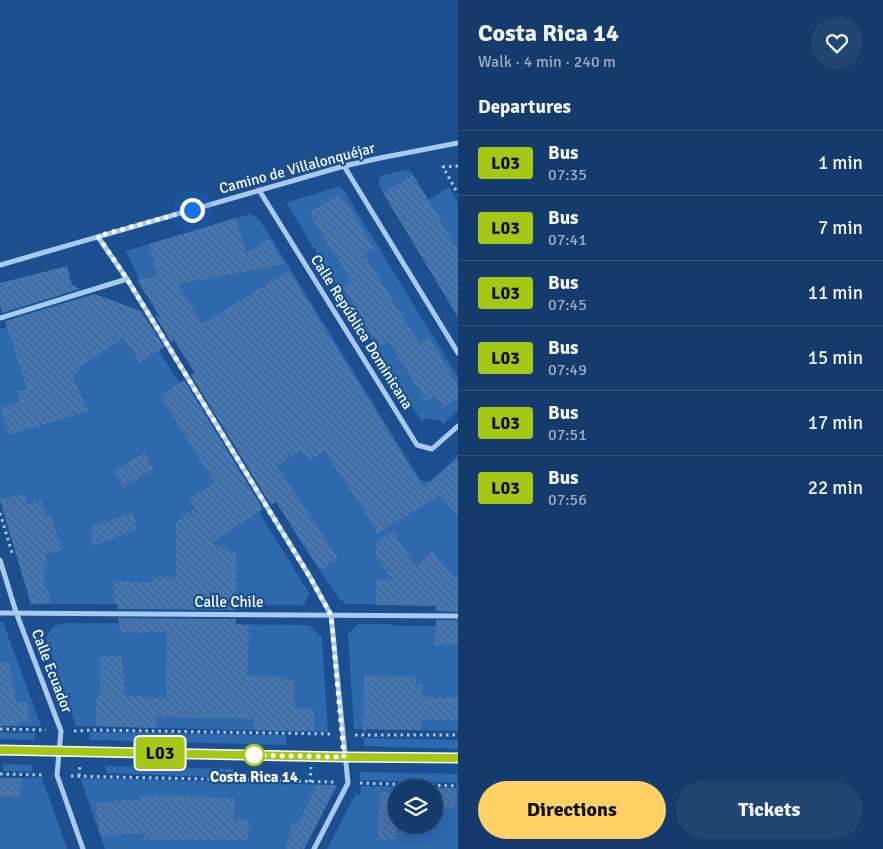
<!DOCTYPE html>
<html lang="en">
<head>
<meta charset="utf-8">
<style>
  body { margin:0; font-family:Signika,sans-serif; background:#214673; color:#f1f3f6; height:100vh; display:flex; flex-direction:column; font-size:19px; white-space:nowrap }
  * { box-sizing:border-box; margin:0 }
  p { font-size:16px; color:#9dadc1 }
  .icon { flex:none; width:28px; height:28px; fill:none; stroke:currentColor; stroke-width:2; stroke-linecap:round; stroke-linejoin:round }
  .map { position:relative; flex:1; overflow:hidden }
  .side { display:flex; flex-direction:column; background:#143b6b; width:425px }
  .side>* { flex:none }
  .badge { padding:0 10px; border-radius:4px; font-size:18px; line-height:32px }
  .fabs { position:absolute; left:388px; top:779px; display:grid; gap:10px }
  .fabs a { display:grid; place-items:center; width:55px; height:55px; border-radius:50%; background:#143b6b; box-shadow:0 5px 20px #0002,0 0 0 1px #33557e; font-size:25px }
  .you { position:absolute; width:25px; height:25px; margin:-12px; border:4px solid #fff; border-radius:50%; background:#1a73e8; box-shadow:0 0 0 8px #1a73e833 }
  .map>.badge { position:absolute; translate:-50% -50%; box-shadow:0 0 0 2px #fff }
  h2 { padding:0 20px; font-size:19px; line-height:45px }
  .round { display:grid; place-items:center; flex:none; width:52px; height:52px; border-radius:26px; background:#214673 }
  .overview { display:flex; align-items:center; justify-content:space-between; height:85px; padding:0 20px }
  h1 { font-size:24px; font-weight:800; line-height:38px }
  .primary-button { display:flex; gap:10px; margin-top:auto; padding:10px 20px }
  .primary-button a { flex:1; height:58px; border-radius:30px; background:#ffd166; color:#111; font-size:20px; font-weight:800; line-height:58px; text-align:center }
  .primary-button a+a { background:#214673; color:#f1f3f6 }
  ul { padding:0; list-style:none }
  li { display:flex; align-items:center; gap:15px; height:65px; padding:0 20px; border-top:1px solid #33557e }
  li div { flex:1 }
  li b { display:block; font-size:19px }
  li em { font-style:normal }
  li .badge { min-width:55px; font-weight:700; text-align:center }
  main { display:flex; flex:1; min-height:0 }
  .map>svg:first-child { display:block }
</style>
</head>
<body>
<main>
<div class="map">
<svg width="458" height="849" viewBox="0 0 458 849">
  <defs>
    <pattern id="building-back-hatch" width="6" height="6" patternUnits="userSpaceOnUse" patternTransform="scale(1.25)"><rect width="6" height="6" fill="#4478b7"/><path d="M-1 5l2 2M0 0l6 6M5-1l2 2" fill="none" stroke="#486282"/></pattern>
  </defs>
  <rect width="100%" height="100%" fill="#1b4f8f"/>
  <path fill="#2e69ad" d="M409,169L413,175L383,193C380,188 377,181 381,176Z
    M341,186L458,377V410L443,424L439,420L427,418L422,422L286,203Z
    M449,187L458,202V317L399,218Z
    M250,214L257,217L268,233L419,478L423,481H430L458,456V605L347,604L339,599L303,545L137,280L139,279L126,251Z
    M104,297L133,308L309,593L304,605L31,604L0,500V329Z
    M0,622H3L41,726H0Z
    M66,623L309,625L322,638L328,732L76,726L46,638L54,626Z
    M358,624H393V626H458V731L354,729L348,634Z
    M0,732L35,733V740L0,739Z
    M90,732L286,735V745L89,740Z
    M364,738L458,740V749L364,746Z
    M3,764L32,765V772L3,771Z
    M106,766L234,769V778L106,773Z
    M360,772L458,774V783L360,780Z
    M0,778H42L67,849H0Z
    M80,778L337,785L304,849H105Z
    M361,786L432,787L396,788V825H434V788H458V849H327L356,794L360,795Z"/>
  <path fill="url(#building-back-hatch)" d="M413,175L458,249V317L383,193Z
    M340,194L374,248L364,254L420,344L429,338L458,386V398L443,408L435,396L426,401L388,341L379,346L343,287L352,282L309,213Z
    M236,218L246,253L269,239L284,264L178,284L202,324L289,271L423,488L458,459V516L440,496L376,534V529L324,451L309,461L300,450L277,466L338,558L320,570L276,502L271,505L191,375L195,373L174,340L171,342L155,315L161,318L137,280L158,276L149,244Z
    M67,266L72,285L80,289L2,313L0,305V283Z
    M94,294L141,311L164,347L140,363L124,338L78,368L80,371L73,376L88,411L9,435L1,408L20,402L17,391L27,389L5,321Z
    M184,380L263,509L211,543L236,553V610L118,609L117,603H113V581L153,582V577H176V522L195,508L189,499L214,482L160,396Z
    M144,453L154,469L123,488L114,471Z
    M24,494L27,505L41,500L46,517L51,516L62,550L45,554L48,565L43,567L46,576L44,577L51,603L31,604L0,500Z
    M134,512L136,530L92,546L91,527Z
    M393,531L416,566L432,552L453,576H458V612L436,611V606L376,605V579L393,580L376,556V542Z
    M118,618L236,619V624L249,625L247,676L285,677V679L295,680V708L314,709V731L254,730V719L156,717V728L96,726L97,696H101L99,657L122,656L125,696L166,698L167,632L120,633Z
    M436,620H458V645H435Z
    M9,662L16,702H28V722H19L18,726H0V663Z
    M364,676L416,677V685H423V697L458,698V721L421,719V730L366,729L363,735Z
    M0,778H21L20,797H0Z
    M316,785H337L304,849H286L292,823H298Z
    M434,788H456L455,808H434Z
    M380,792H396V839H377Z
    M147,795L235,798L234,819L249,820L248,840L144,839V833L101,836L98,827L96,803L140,799V796L147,797Z"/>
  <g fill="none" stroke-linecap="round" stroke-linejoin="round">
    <path stroke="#a9c9ee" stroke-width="3" stroke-dasharray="2.5 4" stroke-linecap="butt" d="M458,166L443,167L458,194
      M0,513L12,553
      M0,729L46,730
      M74,731L94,730L331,734
      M355,735H458
      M0,774L44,775
      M71,776L334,782
      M79,776L80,764
      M310,782L311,767
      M360,783L458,786"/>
    <path stroke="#a9c9ee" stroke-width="5" d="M344,166L458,353
      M259,190L417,445L432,449L458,426
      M98,237L127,279L310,577L331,615L348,783L314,849
      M0,265L344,166L380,158L458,143
      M0,318L127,279
      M0,560L16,612L61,731L57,775L83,849
      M0,613L458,616
      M0,750L458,758"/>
  </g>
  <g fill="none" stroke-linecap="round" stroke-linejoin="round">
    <g stroke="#fff" stroke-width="11">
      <path id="line" d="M0,750L344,757L458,758"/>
    </g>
    <use href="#line" stroke="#a5c715" stroke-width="8"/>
    <path stroke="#fff" stroke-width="5" stroke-dasharray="0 9" d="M192,210L98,236L127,279L310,577L331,615L344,757L246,755H254"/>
  </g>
  <circle fill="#fff" stroke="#a5c715" stroke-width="2.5" cx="254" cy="755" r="10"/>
  <g text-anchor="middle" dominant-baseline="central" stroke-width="4.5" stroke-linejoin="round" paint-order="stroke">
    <g font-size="15" fill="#fff" stroke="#1b4f8f">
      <text transform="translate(297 168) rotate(-15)">Camino de Villalonquéjar</text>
      <text transform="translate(362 332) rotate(58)">Calle República Dominicana</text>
      <text x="229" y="602">Calle Chile</text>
      <text transform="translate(52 671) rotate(69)">Calle Ecuador</text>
    </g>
    <g font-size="15" font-weight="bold" fill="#fff" stroke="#1b4f8f">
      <text x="254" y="777">Costa Rica 14</text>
    </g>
  </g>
</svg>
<div class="fabs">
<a><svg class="icon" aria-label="layers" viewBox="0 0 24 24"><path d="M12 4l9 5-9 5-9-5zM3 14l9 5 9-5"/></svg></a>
</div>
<div class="you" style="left:192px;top:210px"></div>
<b class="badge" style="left:160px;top:753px;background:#a5c715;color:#111">L03</b>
</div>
<section class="side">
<div class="overview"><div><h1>Costa Rica 14</h1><p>Walk · 4 min · 240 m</p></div><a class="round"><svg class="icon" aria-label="heart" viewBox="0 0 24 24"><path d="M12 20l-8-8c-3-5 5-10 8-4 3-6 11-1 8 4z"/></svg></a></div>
<h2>Departures</h2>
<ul>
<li><span class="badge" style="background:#a5c715;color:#111">L03</span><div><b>Bus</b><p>07:35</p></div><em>1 min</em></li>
<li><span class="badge" style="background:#a5c715;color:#111">L03</span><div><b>Bus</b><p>07:41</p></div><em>7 min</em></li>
<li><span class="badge" style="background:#a5c715;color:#111">L03</span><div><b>Bus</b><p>07:45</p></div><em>11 min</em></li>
<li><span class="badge" style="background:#a5c715;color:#111">L03</span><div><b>Bus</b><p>07:49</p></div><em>15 min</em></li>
<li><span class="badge" style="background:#a5c715;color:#111">L03</span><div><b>Bus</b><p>07:51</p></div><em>17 min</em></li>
<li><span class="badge" style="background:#a5c715;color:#111">L03</span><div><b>Bus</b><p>07:56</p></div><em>22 min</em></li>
</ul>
<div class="primary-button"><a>Directions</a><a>Tickets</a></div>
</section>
</main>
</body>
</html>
